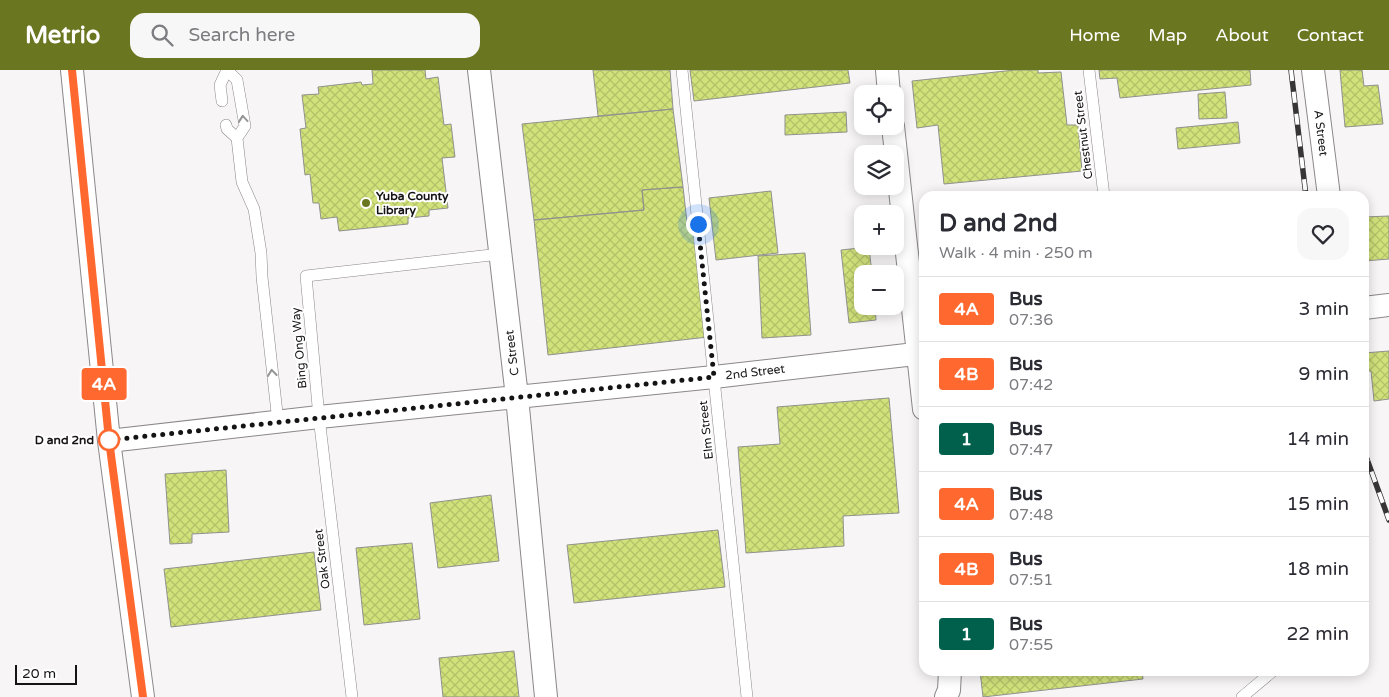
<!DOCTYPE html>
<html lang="en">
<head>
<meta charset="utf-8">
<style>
  body { margin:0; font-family:"Varela Round",sans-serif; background:#f7f7f7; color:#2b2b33; height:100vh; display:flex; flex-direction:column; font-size:19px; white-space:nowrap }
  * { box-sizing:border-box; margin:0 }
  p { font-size:16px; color:#7c7c81 }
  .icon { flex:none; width:28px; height:28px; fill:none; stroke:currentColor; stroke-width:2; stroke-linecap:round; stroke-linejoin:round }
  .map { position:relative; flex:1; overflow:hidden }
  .side { position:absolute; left:919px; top:121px; width:450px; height:485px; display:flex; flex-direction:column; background:#fff; border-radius:15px; box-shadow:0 2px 12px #0003 }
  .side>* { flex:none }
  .badge { padding:0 10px; border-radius:4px; font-size:18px; line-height:32px }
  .fabs { position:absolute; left:854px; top:15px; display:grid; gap:10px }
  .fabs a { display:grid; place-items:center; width:50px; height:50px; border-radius:10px; background:#fff; box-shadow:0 2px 12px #0003; font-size:25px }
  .scale { position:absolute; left:15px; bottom:12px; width:62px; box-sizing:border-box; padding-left:5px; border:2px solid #151314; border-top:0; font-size:14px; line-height:18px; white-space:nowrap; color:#151314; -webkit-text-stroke:4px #fff; paint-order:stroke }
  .you { position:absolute; width:25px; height:25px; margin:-12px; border:4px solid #fff; border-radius:50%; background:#1a73e8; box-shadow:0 0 0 8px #1a73e833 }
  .map>.badge { position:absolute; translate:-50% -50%; box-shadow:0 0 0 2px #fff }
  .round { display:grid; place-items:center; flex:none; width:52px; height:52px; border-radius:15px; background:#f7f7f7 }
  .headline { display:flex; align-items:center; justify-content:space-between; height:85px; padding:0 20px }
  h1 { font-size:24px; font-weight:700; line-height:38px }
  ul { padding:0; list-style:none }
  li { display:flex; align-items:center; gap:15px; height:65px; padding:0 20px; border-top:1px solid #e1e1e2 }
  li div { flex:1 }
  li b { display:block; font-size:19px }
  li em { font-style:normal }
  li .badge { min-width:55px; font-weight:700; text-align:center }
  header { display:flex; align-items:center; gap:30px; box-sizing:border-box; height:70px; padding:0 25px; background:#6b7621; color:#fff }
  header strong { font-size:24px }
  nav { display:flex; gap:28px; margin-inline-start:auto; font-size:18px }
  .search { width:350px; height:45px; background:#f7f7f7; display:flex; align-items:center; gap:12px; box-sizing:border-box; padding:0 18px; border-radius:15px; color:#7c7c81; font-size:19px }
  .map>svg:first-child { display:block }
</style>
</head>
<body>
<header>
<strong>Metrio</strong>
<div class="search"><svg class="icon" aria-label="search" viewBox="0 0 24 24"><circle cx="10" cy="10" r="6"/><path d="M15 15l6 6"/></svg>Search here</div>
<nav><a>Home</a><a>Map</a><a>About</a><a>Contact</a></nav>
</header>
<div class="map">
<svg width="1389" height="627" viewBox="0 0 1389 627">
  <defs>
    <pattern id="building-cross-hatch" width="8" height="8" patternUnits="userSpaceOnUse" patternTransform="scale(1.25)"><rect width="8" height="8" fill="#d1e27b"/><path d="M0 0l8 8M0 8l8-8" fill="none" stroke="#b3c169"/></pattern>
  </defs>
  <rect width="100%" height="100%" fill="#f8f5f7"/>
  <path fill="url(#building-cross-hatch)" stroke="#90918d" d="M372,0H425L426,9L438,7L444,55L451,54L455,87L442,88L448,138L429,140V146L408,148V154L339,161L337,147L321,149L319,133H313L310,104L305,105L300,59L306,58L302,25L319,24L318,17L361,12L362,15L373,14Z
    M593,0H670L673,39L598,46Z
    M690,0H848L850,13L694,31Z
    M1015,0H1038V3L1061,2L1067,55H1078L1082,101L944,114L938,55L917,58L912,11Z
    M1099,0H1250L1251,15L1120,28L1117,8L1100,9Z
    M1340,0H1362L1364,16L1378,15L1383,54L1345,57Z
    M1225,22L1227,48L1199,49L1198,24Z
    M673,39L683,117L642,120L644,140L534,150L522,54Z
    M846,42L847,62L785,65V45Z
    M1238,52L1240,73L1178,79L1176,58Z
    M683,117L687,152H696L708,267L548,285L534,150L644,140L642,120Z
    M771,121L778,183L716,190L709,128Z
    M1389,146V189L1364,191V147Z
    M869,177L872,204H862V236H875L876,250L849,253L841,180Z
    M805,183L811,265L762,268L758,186Z
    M1389,281V329L1374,331L1371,301H1364V283Z
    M889,328L899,443L843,446L844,476L746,483L738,377L780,374L777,337Z
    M226,400L229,462L192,464V473L170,474L165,404Z
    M491,425L499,491L438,498L430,433Z
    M718,460L725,517L574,533L567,475Z
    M412,473L420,549L364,555L356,478Z
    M314,482L321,540L171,557L164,499Z
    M514,581L519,627H443L439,588Z
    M980,601H1142L1143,609L983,627Z"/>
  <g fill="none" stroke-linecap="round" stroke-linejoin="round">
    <g stroke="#8b878a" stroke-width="12">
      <path id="service" d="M682,0L747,627
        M1089,0L1104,126
        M222,31L220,15L227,0L237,10L245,56L237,68L227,59L226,55
        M237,68L242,112L254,139L261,183L262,207L278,352
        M352,627L319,347L306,206L500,184
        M1242,627L1273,601"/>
    </g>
    <g stroke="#8b878a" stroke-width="24">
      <path id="minor" d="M72,0L109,371L143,627
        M479,0L517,327L546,627
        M887,0L889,24
        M1313,0L1329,126
        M893,56L924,339
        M1364,238L1389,235
        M109,371L319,347L714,307L924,283
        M946,627L949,620L950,601"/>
    </g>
    <use href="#service" stroke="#fff" stroke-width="11"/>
    <use href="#minor" stroke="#fff" stroke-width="22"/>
    <g stroke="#373536" stroke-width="5.5">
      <path id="rail" d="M1291,0L1306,126
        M1364,381L1389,450"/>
    </g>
    <use href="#rail" stroke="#fff" stroke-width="4" stroke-dasharray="11" stroke-linecap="butt"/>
  </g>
  <defs><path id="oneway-chevron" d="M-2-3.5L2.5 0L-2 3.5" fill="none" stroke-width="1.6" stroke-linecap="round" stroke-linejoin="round" transform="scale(1.25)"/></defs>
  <g stroke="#969595">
    <use href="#oneway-chevron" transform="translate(243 49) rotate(-95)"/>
    <use href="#oneway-chevron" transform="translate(272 303) rotate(-96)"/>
  </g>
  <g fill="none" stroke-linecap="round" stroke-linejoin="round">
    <g stroke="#fff" stroke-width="11">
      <path id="line" d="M72,0L109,370L143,627"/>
    </g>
    <use href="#line" stroke="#ff692f" stroke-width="8"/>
    <path stroke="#151314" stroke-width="5" stroke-dasharray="0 9" d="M109,370L714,307L698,154"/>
  </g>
  <circle fill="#6b7621" stroke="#fff" stroke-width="2" cx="366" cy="133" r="5"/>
  <circle fill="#fff" stroke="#ff692f" stroke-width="2.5" cx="109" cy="370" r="10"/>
  <g text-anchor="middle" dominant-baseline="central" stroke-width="4" stroke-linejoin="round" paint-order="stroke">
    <g font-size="12" fill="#151314" stroke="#fff">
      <text transform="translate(1321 63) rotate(83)">A Street</text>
      <text transform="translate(1083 65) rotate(-97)">Chestnut Street</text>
      <text transform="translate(299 278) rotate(-95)">Bing Ong Way</text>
      <text transform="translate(512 283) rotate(-97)">C Street</text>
      <text transform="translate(755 302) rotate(-7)">2nd Street</text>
      <text transform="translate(706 360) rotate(-96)">Elm Street</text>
      <text transform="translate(322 489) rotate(-97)">Oak Street</text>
    </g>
    <g font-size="12" font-weight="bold" fill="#151314" stroke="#fff" text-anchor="start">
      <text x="376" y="126">Yuba County<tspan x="376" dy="14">Library</tspan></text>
    </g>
    <g font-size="12" font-weight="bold" fill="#151314" stroke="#fff" text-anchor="end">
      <text x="94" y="370">D and 2nd</text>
    </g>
  </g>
</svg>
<div class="fabs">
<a><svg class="icon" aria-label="locate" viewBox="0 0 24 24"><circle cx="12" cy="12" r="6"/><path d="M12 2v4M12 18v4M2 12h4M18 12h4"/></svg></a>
<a><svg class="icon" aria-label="layers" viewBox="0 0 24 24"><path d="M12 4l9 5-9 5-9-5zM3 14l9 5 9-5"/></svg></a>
<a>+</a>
<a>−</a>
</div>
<div class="scale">20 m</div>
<div class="you" style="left:698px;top:154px"></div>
<b class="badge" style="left:104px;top:314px;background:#ff692f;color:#fff">4A</b>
<section class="side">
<div class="headline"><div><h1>D and 2nd</h1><p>Walk · 4 min · 250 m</p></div><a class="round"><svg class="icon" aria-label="heart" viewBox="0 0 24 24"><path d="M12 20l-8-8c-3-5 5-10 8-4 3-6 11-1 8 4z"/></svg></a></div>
<ul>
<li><span class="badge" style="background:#ff692f;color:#fff">4A</span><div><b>Bus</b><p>07:36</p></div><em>3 min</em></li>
<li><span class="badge" style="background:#ff692f;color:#fff">4B</span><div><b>Bus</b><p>07:42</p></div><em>9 min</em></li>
<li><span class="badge" style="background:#00604c;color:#fff">1</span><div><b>Bus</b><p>07:47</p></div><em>14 min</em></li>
<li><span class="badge" style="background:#ff692f;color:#fff">4A</span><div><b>Bus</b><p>07:48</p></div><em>15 min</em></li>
<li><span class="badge" style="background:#ff692f;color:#fff">4B</span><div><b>Bus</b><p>07:51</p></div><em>18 min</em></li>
<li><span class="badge" style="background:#00604c;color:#fff">1</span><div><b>Bus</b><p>07:55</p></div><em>22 min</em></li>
</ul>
</section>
</div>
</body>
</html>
